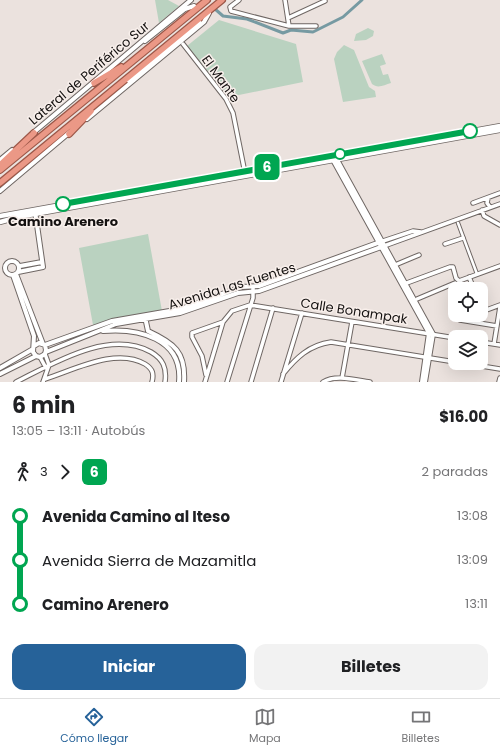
<!DOCTYPE html>
<html lang="es">
<head>
<meta charset="utf-8">
<style>
  body { margin:0; font-family:Poppins,sans-serif; background:#f2f2f2; color:#202124; height:100vh; display:flex; flex-direction:column; font-size:15px; white-space:nowrap }
  * { box-sizing:border-box; margin:0 }
  p { font-size:13px; color:#757577 }
  .icon { flex:none; width:22px; height:22px; fill:none; stroke:currentColor; stroke-width:2; stroke-linecap:round; stroke-linejoin:round }
  .map { position:relative; height:382px; overflow:hidden }
  .panel { display:flex; flex-direction:column; background:#fff; flex:1 }
  .panel>* { flex:none }
  .badge { padding:0 8px; border-radius:6px; font-size:14px; line-height:26px }
  .fabs { position:absolute; left:448px; top:282px; display:grid; gap:8px }
  .fabs a { display:grid; place-items:center; width:40px; height:40px; border-radius:8px; background:#fff; box-shadow:0 4px 16px #0002; font-size:20px }
  .map>.badge { position:absolute; translate:-50% -50%; box-shadow:0 0 0 2px #fff }
  .legs { display:flex; align-items:center; gap:6px; height:44px; padding:0 12px; font-size:13px }
  .legs p { margin-inline-start:auto }
  .headline { display:flex; align-items:center; justify-content:space-between; height:68px; padding:0 12px }
  h1 { font-size:22px; font-weight:700; line-height:30px }
  .cta { display:flex; gap:8px; margin-top:auto; padding:8px 12px }
  .cta a { flex:1; height:46px; border-radius:12px; background:#266299; color:#fff; font-size:16px; font-weight:700; line-height:46px; text-align:center }
  .cta a+a { background:#f2f2f2; color:#202124 }
  ul { padding:0 12px; list-style:none }
  li { display:flex; align-items:center; gap:14px; height:44px; font-size:15px }
  li i { display:grid; place-items:center; width:6px; height:100%; margin:0 5px; background:currentColor }
  li i::after { content:''; width:10px; height:10px; margin:-5px; border:3px solid; border-radius:50%; background:#fff }
  li p { margin-inline-start:auto }
  li:first-child i { background:linear-gradient(#0000 50%,currentColor 0) }
  li:last-child i { background:linear-gradient(currentColor 50%,#0000 0) }
  .menu { display:flex; justify-content:space-around; align-items:center; height:56px; border-top:1px solid #e0e0e0; background:#fff; font-size:11px; color:#757577 }
  .menu a { display:grid; justify-items:center; gap:2px }
  .menu .active { color:#266299 }
  .map>svg:first-child { display:block }
</style>
</head>
<body>
<div class="map">
<svg width="500" height="382" viewBox="0 0 500 382">
  <rect width="100%" height="100%" fill="#ebe2de"/>
  <path fill="#bad2c0" d="M155,0H168L179,6L159,23Z
    M219,20L296,44L303,82L229,97L187,46Z
    M368,28L374,31L373,36L366,40L354,41L356,34Z
    M344,45L354,50L369,87L375,91L376,97L343,102L334,59L337,52Z
    M382,54L386,64L380,66L383,75L388,74L391,83C384,85 378,89 372,84L362,61Z
    M148,234L162,311L109,320L93,325L79,248Z"/>
  <g fill="none" stroke-linecap="round" stroke-linejoin="round">
    <path stroke="#769aa2" stroke-width="3" d="M215,9L223,16L247,19L283,33L291,30L313,32L343,17L362,0"/>
    <g stroke="#6f6764" stroke-width="4.5">
      <path id="pedestrian" d="M458,223L477,274"/>
    </g>
    <g stroke="#6f6764" stroke-width="5.5">
      <path id="minor" d="M239,0L230,7L231,11L289,26H316
        M285,0L289,26
        M288,18L325,1
        M183,44L226,99L233,113L245,173
        M488,198L487,203L490,207
        M473,203L500,193
        M482,210L484,216L500,225
        M383,241L413,231L421,232
        M445,244L463,238
        M384,246L500,204
        M395,265L419,255
        M469,277L474,289
        M404,284L450,267H453L456,278L459,281L500,266
        M417,299L455,283
        M481,312L500,305
        M460,320L497,326
        M460,320L473,315
        M481,342L500,345
        M494,344L500,307
        M40,357L46,368
        M463,363L500,369
        M283,374C296,358 309,345 331,342L455,362
        M206,375L202,356L192,337V333L223,322
        M342,378L352,322
        M45,379C74,370 116,347 145,364C153,369 154,374 152,382
        M16,382C54,363 109,329 151,352C163,359 167,368 165,382
        M43,382L49,365L45,354
        M205,382L223,322L232,311L250,305L455,338
        M227,382L253,298V287
        M251,382L273,308
        M281,382L302,313
        M323,382C336,374 355,380 370,382
        M499,382L500,378"/>
    </g>
    <g stroke="#6f6764" stroke-width="6">
      <path id="tertiary" d="M145,41L185,9L194,6
        M129,81L199,22
        M87,119L204,22L209,13
        M33,133L191,0
        M332,158L429,333L422,382
        M336,158L433,334L425,382
        M0,160L12,150
        M0,191L70,132
        M5 268a7 7 0 1 1 14 0a7 7 0 1 1-14 0Z
        M20,266L42,262
        M18,272L43,267L35,211
        M16,274L43,344
        M13,275L34,336L33,352L36,356L40,357L45,354L46,350L45,345L39,343L34,346
        M145,317L148,331C174,343 186,352 184,382
        M103,331C138,328 183,338 179,382
        M45,345L112,321L181,309L241,287L259,286L383,241
        M46,352L116,324L180,313L238,293L259,291L384,246
        M0,368L33,349
        M0,374L36,356"/>
    </g>
    <g stroke="#6f6764" stroke-width="6">
      <path id="secondary" d="M0,216L500,126
        M0,222L18,217L500,130"/>
    </g>
    <g stroke="#9c5849" stroke-width="8">
      <path id="trunk" d="M94,83L121,67
        M69,134L91,111
        M0,165L34,133
        M0,170L207,0
        M0,183L222,0"/>
    </g>
    <use href="#pedestrian" stroke="#fff" stroke-width="2.5"/>
    <use href="#minor" stroke="#fff" stroke-width="3.5"/>
    <use href="#tertiary" stroke="#fff" stroke-width="4"/>
    <use href="#secondary" stroke="#fff" stroke-width="4.5"/>
    <use href="#trunk" stroke="#eb9886" stroke-width="5.5"/>
  </g>
  <g fill="none" stroke-linecap="round" stroke-linejoin="round">
    <g stroke="#fff" stroke-width="9">
      <path id="line-1" d="M63,204L470,131"/>
    </g>
    <use href="#line-1" stroke="#00a651" stroke-width="6"/>
  </g>
  <g fill="#fff" stroke="#00a651" stroke-width="2">
    <circle cx="470" cy="131" r="7"/>
    <circle cx="340" cy="154" r="5"/>
    <circle cx="63" cy="204" r="7"/>
  </g>
  <g text-anchor="middle" dominant-baseline="central" stroke-width="3" stroke-linejoin="round" paint-order="stroke">
    <g font-size="13" fill="#141110" stroke="#f8efeb">
      <text transform="translate(89 73) rotate(-40)">Lateral de Periférico Sur</text>
      <text transform="translate(221 79) rotate(54)">El Mante</text>
      <text transform="translate(232 286) rotate(-17)">Avenida Las Fuentes</text>
      <text transform="translate(354 311) rotate(9)">Calle Bonampak</text>
    </g>
    <g font-size="13" font-weight="bold" fill="#141110" stroke="#f8efeb">
      <text x="63" y="221">Camino Arenero</text>
    </g>
  </g>
</svg>
<div class="fabs">
<a><svg class="icon" aria-label="locate" viewBox="0 0 24 24"><circle cx="12" cy="12" r="6"/><path d="M12 2v4M12 18v4M2 12h4M18 12h4"/></svg></a>
<a><svg class="icon" aria-label="layers" viewBox="0 0 24 24"><path d="M12 4l9 5-9 5-9-5zM3 14l9 5 9-5"/></svg></a>
</div>
<b class="badge" style="left:267px;top:167px;background:#00a651;color:#fff">6</b>
</div>
<section class="panel">
<div class="headline"><div><h1>6 min</h1><p>13:05 – 13:11 · Autobús</p></div><b>$16.00</b></div>
<div class="legs"><svg class="icon" aria-label="walk" viewBox="0 0 24 24"><circle cx="13" cy="4" r="2"/><path d="M13 8l-2 6 4 7M11 14l-3 7M7 12l3-4h3l4 4"/></svg>3<svg class="icon" aria-label="forward" viewBox="0 0 24 24"><path d="M9 5l7 7-7 7"/></svg><b class="badge" style="background:#00a651;color:#fff">6</b><p>2 paradas</p></div>
<ul>
<li><i style="color:#00a651"></i><b>Avenida Camino al Iteso</b><p>13:08</p></li>
<li><i style="color:#00a651"></i><span>Avenida Sierra de Mazamitla</span><p>13:09</p></li>
<li><i style="color:#00a651"></i><b>Camino Arenero</b><p>13:11</p></li>
</ul>
<div class="cta"><a>Iniciar</a><a>Billetes</a></div>
</section>
<nav class="menu">
<a class="active"><svg class="icon" aria-label="directions" viewBox="0 0 24 24"><path d="M12 3l9 9-9 9-9-9zM9 14v-3h6M13 9l2 2-2 2"/></svg>Cómo llegar</a>
<a><svg class="icon" aria-label="map" viewBox="0 0 24 24"><path d="M3 6l6-2 6 2 6-2v14l-6 2-6-2-6 2zM9 4v14M15 6v14"/></svg>Mapa</a>
<a><svg class="icon" aria-label="tickets" viewBox="0 0 24 24"><path d="M3 7h18v10H3zM15 7v10"/></svg>Billetes</a>
</nav>
</body>
</html>
